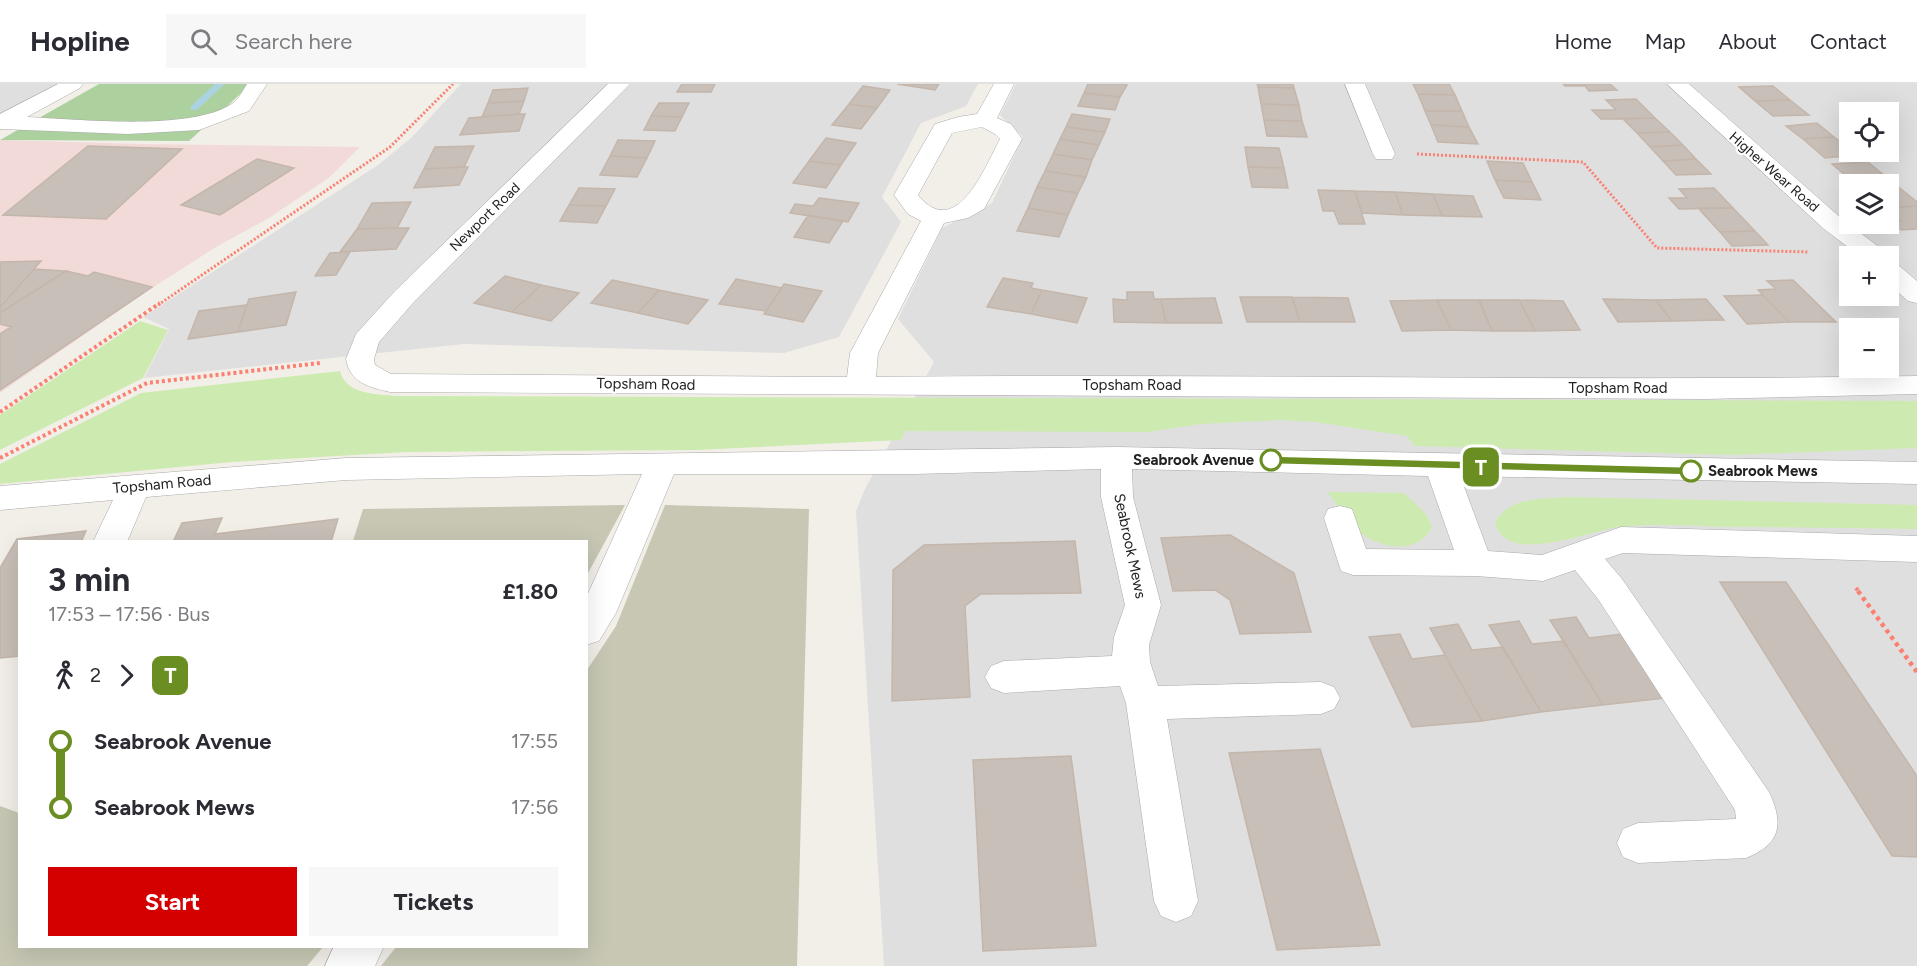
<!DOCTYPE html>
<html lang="en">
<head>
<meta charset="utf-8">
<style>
  body { margin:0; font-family:Figtree,sans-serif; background:#f7f7f7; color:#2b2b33; height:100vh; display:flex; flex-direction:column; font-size:22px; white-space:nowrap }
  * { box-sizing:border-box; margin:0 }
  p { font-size:20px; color:#7c7c81 }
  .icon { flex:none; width:33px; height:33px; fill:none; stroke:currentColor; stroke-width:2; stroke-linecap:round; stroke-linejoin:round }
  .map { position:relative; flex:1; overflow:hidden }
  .details { position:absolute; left:18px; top:456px; width:570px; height:408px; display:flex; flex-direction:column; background:#fff; border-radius:0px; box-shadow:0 6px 24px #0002 }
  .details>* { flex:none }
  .badge { padding:0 12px; border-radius:9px; font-size:21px; line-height:39px }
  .fabs { position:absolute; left:1839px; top:18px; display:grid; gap:12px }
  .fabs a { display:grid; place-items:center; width:60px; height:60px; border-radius:0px; background:#fff; box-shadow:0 6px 24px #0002; font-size:30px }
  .map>.badge { position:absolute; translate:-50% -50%; box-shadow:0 0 0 3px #fff }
  .legs { display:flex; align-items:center; gap:9px; height:66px; padding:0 30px; font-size:20px }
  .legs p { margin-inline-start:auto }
  .headline { display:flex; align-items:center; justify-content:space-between; height:102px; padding:0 30px }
  h1 { font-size:33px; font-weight:700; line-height:45px }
  .primary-button { display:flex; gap:12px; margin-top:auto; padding:12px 30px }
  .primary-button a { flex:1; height:69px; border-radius:0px; background:#d40000; color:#fff; font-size:24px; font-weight:700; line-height:69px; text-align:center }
  .primary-button a+a { background:#f7f7f7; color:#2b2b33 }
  ul { padding:0 30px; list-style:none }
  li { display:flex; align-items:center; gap:21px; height:66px; font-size:22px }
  li i { display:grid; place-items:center; width:9px; height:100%; margin:0 8px; background:currentColor }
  li i::after { content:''; width:15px; height:15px; margin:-8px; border:4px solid; border-radius:50%; background:#fff }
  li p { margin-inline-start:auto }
  li:first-child i { background:linear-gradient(#0000 50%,currentColor 0) }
  li:last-child i { background:linear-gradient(currentColor 50%,#0000 0) }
  header { display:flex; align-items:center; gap:36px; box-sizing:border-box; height:84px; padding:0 30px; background:#fff; border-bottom:2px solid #e1e1e2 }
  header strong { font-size:28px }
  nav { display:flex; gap:33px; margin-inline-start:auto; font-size:21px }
  .search { width:420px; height:54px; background:#f7f7f7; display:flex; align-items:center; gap:15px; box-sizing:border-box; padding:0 21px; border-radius:0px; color:#7c7c81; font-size:22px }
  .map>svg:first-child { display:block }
</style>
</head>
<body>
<header>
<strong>Hopline</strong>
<div class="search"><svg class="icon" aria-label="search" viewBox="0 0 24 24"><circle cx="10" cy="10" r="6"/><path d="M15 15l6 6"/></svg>Search here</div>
<nav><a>Home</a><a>Map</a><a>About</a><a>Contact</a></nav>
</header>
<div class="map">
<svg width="1917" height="882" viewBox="0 0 1917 882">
  <rect width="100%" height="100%" fill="#f2efe9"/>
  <path fill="#e0dfdf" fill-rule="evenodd" d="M0,0H83L0,46Z
    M461,0H978L966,22L921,39L882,113L901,138L839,253L784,269L464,260L144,294L169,245L143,233L378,81L412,53Z
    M1016,0H1917V882H884L856,427L865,405L934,278L898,235L942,144L992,119L1023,53L1000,31ZM1850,28H1888V68H1850ZM1850,100H1888V140H1850ZM1850,172H1888V212H1850ZM1850,244H1888V284H1850Z"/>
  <path fill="#f2dad9" d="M0,56L143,60L360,63L330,93L269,134L216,163L152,204L0,309Z"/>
  <path fill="#c7c7b4" d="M625,421L587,491L586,458L353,457L363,425Z
    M665,421L809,425L797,882H381L396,863L586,862L587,586L616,542Z
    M0,722L19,729L20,862L323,863L307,882H0Z"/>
  <path fill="#cdebb0" d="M140,237L168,246L143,294L0,366V331Z
    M340,287C346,311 377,310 397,312L1917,317V364L1730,371L1414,362L1407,352L1315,338L1280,336L1201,340L1147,348L905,347L901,356L697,366L407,368L232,378L0,400V380L141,309Z
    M1327,408L1404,409L1426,430L1432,443C1418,473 1375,464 1356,445C1345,434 1337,419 1327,408Z
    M1568,413L1917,421V445C1854,444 1791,443 1729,443C1692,442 1655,439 1619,443C1589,447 1504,483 1495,438C1509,413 1542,415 1568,413Z"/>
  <path fill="#add19e" d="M99,0H251L189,57L0,56Z"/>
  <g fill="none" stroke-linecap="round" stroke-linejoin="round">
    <path fill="#aad3df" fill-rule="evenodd" d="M215,0H225L197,26H191V22Z"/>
  </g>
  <path fill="#c7bfb8" stroke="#c4b6ab" stroke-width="1.5" d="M682,0H715L711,8H677Z
    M897,0H939L935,6Z
    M1088,0H1121L1127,1L1120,13L1084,9Z
    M1257,0H1293L1294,4L1258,3Z
    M1413,0H1449L1455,11L1418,10Z
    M1563,0H1610L1617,6L1589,7L1585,2H1565Z
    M863,2L890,6L877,24L849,20Z
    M1773,2L1790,16L1755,17L1739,3Z
    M1258,3L1294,4L1299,21L1261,20Z
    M528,4L524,17L488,19L493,6Z
    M1084,9L1120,13L1115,26L1078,22Z
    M1418,10L1455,11L1462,27H1425Z
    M1636,15L1655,34L1601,35L1592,26H1616L1606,16Z
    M1790,16L1809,31L1773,32L1755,17Z
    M524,17L519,30L482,33L488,19Z
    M659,19H689L682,33L651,32Z
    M849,20L877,24L861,45L832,41Z
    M1261,20L1299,21L1302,37L1264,36Z
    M1425,27H1462L1469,43L1431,41Z
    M519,30H525L519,47L460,51L469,34Z
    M1072,30L1110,35L1105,48L1066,43Z
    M651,32L682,33L675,47L644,46Z
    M1655,34L1670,48L1637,49L1623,35Z
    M1264,36L1302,37L1307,53L1267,52Z
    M1817,39L1834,53L1803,55L1786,42Z
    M1431,41L1469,43L1478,60L1438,58Z
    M1066,43L1105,48L1099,61L1060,55Z
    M1670,48L1683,61L1650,63L1637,49Z
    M1834,53L1841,58H1850V68L1868,70L1825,74L1803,55Z
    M826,54L856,59L841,81L809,77Z
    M1060,55L1099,61L1092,76L1053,70Z
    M618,56L655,57L647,74L610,72Z
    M1683,61L1696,75L1663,77L1650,63Z
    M88,62L182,65L106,135L3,131Z
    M474,62L464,83L424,85L435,63Z
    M1245,63L1279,64L1284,84L1248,83Z
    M1053,70L1092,76L1086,93L1045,87Z
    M610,72L647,74L637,93L600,91Z
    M257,75L294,84L220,131L181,121Z
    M1696,75L1711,90L1676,91L1663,77Z
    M809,77L841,81L826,104L793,99Z
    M1487,77L1523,79L1532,98L1495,96Z
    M1868,78L1896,101L1856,100L1832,80Z
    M464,83H468L459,101L414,104L424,85Z
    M1248,83L1284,84L1288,104L1252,103Z
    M1045,87L1086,93L1078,109L1037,103Z
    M1495,96L1532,98L1541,116L1504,114Z
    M1888,101H1896L1917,118V122L1888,124Z
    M1037,103L1078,109L1068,131L1028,124Z
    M579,104L615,105L606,122L569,121Z
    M1714,104L1733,124L1679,125L1669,114H1687L1679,105Z
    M1318,106L1355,107L1365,140H1339L1334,127H1323Z
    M1355,107L1395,108L1403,131L1362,129Z
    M1395,108L1433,110L1442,132L1403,131Z
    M1433,110L1473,112L1482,133L1442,132Z
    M819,114L859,119L848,138L790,129L795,120L813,122Z
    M411,118L397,144L357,145L372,119Z
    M569,121L606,122L597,139L560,137Z
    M1917,122V145L1901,146L1891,138L1901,137L1888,127V124Z
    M1028,124L1068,131L1059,153L1017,147Z
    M1698,124H1733L1755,147L1720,148Z
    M808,131L843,137L829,159L794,153Z
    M397,144H409L396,165L340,168L357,145Z
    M1755,147L1768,161L1732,162L1720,148Z
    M350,168L336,191L315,192L330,169Z
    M41,177L34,185L0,223V178Z
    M34,185L66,187L0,229V223Z
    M66,187L88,192L94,188L152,203L0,306V250L11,243L0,240V229Z
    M505,192L541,201L512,228L474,219Z
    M1003,194L1033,199L1031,204L1042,206L1031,230L987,223Z
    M736,195L782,204L766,227L719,220Z
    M612,196L659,206L638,229L591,219Z
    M1793,196L1836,238H1789L1758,206L1776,205L1767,197Z
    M784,200L822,207L803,238L764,230Z
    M541,201L579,209L551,237L512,228Z
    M659,206L708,216L688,240L638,229Z
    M1042,206L1087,214L1077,239L1031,230Z
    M296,208L286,241L238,248L249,215Z
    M1127,208H1153L1154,215H1161L1166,239L1114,238L1113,215L1127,216Z
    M1763,211L1789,238L1747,240L1724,212Z
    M1240,213H1292L1300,238H1247Z
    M1292,213L1348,214L1355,238H1300Z
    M1215,214L1222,239H1166L1161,215Z
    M1603,215L1656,216L1672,237L1618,238Z
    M1706,215L1724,236L1672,237L1656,216Z
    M1437,216H1479L1492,247L1451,246Z
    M1437,216L1451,246L1402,247L1390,217Z
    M1479,216H1519L1535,247H1492Z
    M1519,216L1563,217L1580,246L1535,247Z
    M247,221L238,248L188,255L199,227Z
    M222,434L215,450L338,435L331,458H173L182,439Z
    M86,447L81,458H20V572L0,574V484L17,455Z
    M1230,451L1294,489L1311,548L1240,550L1230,516L1215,506L1173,507L1161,454Z
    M1075,457L1081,509L981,510L965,522L970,613L892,617L893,486L924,461Z
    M1720,498H1786L1917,692V773L1892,772Z
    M1576,533L1589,554L1622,550L1666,614L1603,621L1550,536Z
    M1519,537L1532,560L1564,557L1603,621L1541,628L1489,541Z
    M1458,540L1472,566L1503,563L1541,628L1482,637L1430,544Z
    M1400,550L1412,575L1445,571L1482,637L1412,643L1369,553Z
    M1320,665L1380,861L1277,866L1229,669Z
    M1071,672L1096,862L983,867L973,676Z"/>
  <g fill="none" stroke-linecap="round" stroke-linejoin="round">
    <g stroke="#a9a9a9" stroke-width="1">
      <path id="minor" d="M58,0H83L80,4L27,33C77,35 193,48 233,19C239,15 243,6 247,0H267L249,27L199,46L128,50L0,45V30Z
        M608,0H630L413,219L379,258L374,275L375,281L391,290L847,293L850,269L921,137L908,130L894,111L935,40L958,33L977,30L994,0H1014L997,34L1011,40L1022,55L984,125L968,134L944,139L878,269L876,293C1223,289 1570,298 1917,292V310L1705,315L390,308C369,303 350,299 346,275L356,250L395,207ZM982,43L995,50L1000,55C985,83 956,158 918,111L952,49Z
        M1345,0H1365L1395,70L1392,75H1376L1373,70Z
        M1667,0H1689L1842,135L1884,167L1887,172H1860L1824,145Z
        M1888,177L1897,180L1917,197V219L1908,217L1888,199Z
        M1116,363L1917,378V400L1460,392L1488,467L1542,471L1621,443L1917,452V478L1623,469L1605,475L1622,495L1769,708C1784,740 1781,760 1746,774L1638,779L1623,773L1617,759L1623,745L1638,739L1736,735L1735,726L1598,515L1575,486L1543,497L1476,492L1353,491L1341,487L1324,434L1328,425L1340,422L1352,425L1366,465L1454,466L1428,392L1132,385L1133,413L1161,521L1149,561L1150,578L1158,602L1321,598L1334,603L1340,614L1334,625L1321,630L1167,635L1198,817L1191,832L1176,838L1161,832L1154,817L1126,619L1120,602L1004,609L991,604L985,593L991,582L1004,577L1112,572L1114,553L1125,521L1101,413V385L914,390H674L616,529L599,557L586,561V514L642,390L346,396L146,413L127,458H93L113,416L0,426V402L346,374Z
        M334,862H384L375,882H325Z"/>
    </g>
    <path stroke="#fa8072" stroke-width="3" stroke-dasharray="2 2" stroke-linecap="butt" d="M1417,70L1583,78L1657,164L1809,168
      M158,221L390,63L453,0"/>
    <path stroke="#fa8072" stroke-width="4" stroke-dasharray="3 3" stroke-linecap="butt" d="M0,328L160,219
      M0,374L147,299L320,279
      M1856,504L1859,508"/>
    <path stroke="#fa8072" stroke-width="4.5" stroke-dasharray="4 4" stroke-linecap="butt" d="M1858,507L1917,588"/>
    <use href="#minor" fill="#fff" fill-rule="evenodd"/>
  </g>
  <path fill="#6b8e23" stroke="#fff" stroke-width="1.5" d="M1271,372L1691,383L1697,387L1691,391L1271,380L1265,376Z"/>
  <g fill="#fff" stroke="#6b8e23" stroke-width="3">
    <circle cx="1271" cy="376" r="10"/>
    <circle cx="1691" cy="387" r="10"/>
  </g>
  <g text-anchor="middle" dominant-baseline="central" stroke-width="4.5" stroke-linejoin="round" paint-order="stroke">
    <g font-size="14" fill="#222" stroke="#fff">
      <text transform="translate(1774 88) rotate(41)">Higher Wear Road</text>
      <text transform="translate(485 133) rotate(-44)">Newport Road</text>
    </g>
    <g font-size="15" fill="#222" stroke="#fff">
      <text transform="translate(646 300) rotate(1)">Topsham Road</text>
      <text x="1132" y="301">Topsham Road</text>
      <text x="1618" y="304">Topsham Road</text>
      <text transform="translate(162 400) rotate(-5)">Topsham Road</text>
      <text transform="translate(1130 462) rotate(78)">Seabrook Mews</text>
    </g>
    <g font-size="15" font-weight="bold" fill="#222" stroke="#fff" text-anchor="end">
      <text x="1254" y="376">Seabrook Avenue</text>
      <text x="1708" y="387" text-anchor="start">Seabrook Mews</text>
    </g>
  </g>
</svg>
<div class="fabs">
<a><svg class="icon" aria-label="locate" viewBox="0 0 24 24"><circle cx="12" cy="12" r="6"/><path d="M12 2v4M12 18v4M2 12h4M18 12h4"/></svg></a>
<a><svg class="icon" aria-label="layers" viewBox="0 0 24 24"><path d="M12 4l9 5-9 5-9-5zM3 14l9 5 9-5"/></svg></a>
<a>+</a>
<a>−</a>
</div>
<b class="badge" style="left:1481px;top:383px;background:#6b8e23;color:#fff">T</b>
<section class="details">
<div class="headline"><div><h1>3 min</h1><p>17:53 – 17:56 · Bus</p></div><b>£1.80</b></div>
<div class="legs"><svg class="icon" aria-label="walk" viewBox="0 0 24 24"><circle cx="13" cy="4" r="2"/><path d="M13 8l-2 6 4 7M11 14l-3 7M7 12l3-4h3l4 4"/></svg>2<svg class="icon" aria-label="forward" viewBox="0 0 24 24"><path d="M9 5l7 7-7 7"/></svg><b class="badge" style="background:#6b8e23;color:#fff">T</b></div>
<ul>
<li><i style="color:#6b8e23"></i><b>Seabrook Avenue</b><p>17:55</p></li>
<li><i style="color:#6b8e23"></i><b>Seabrook Mews</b><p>17:56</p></li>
</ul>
<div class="primary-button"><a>Start</a><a>Tickets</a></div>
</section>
</div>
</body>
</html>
